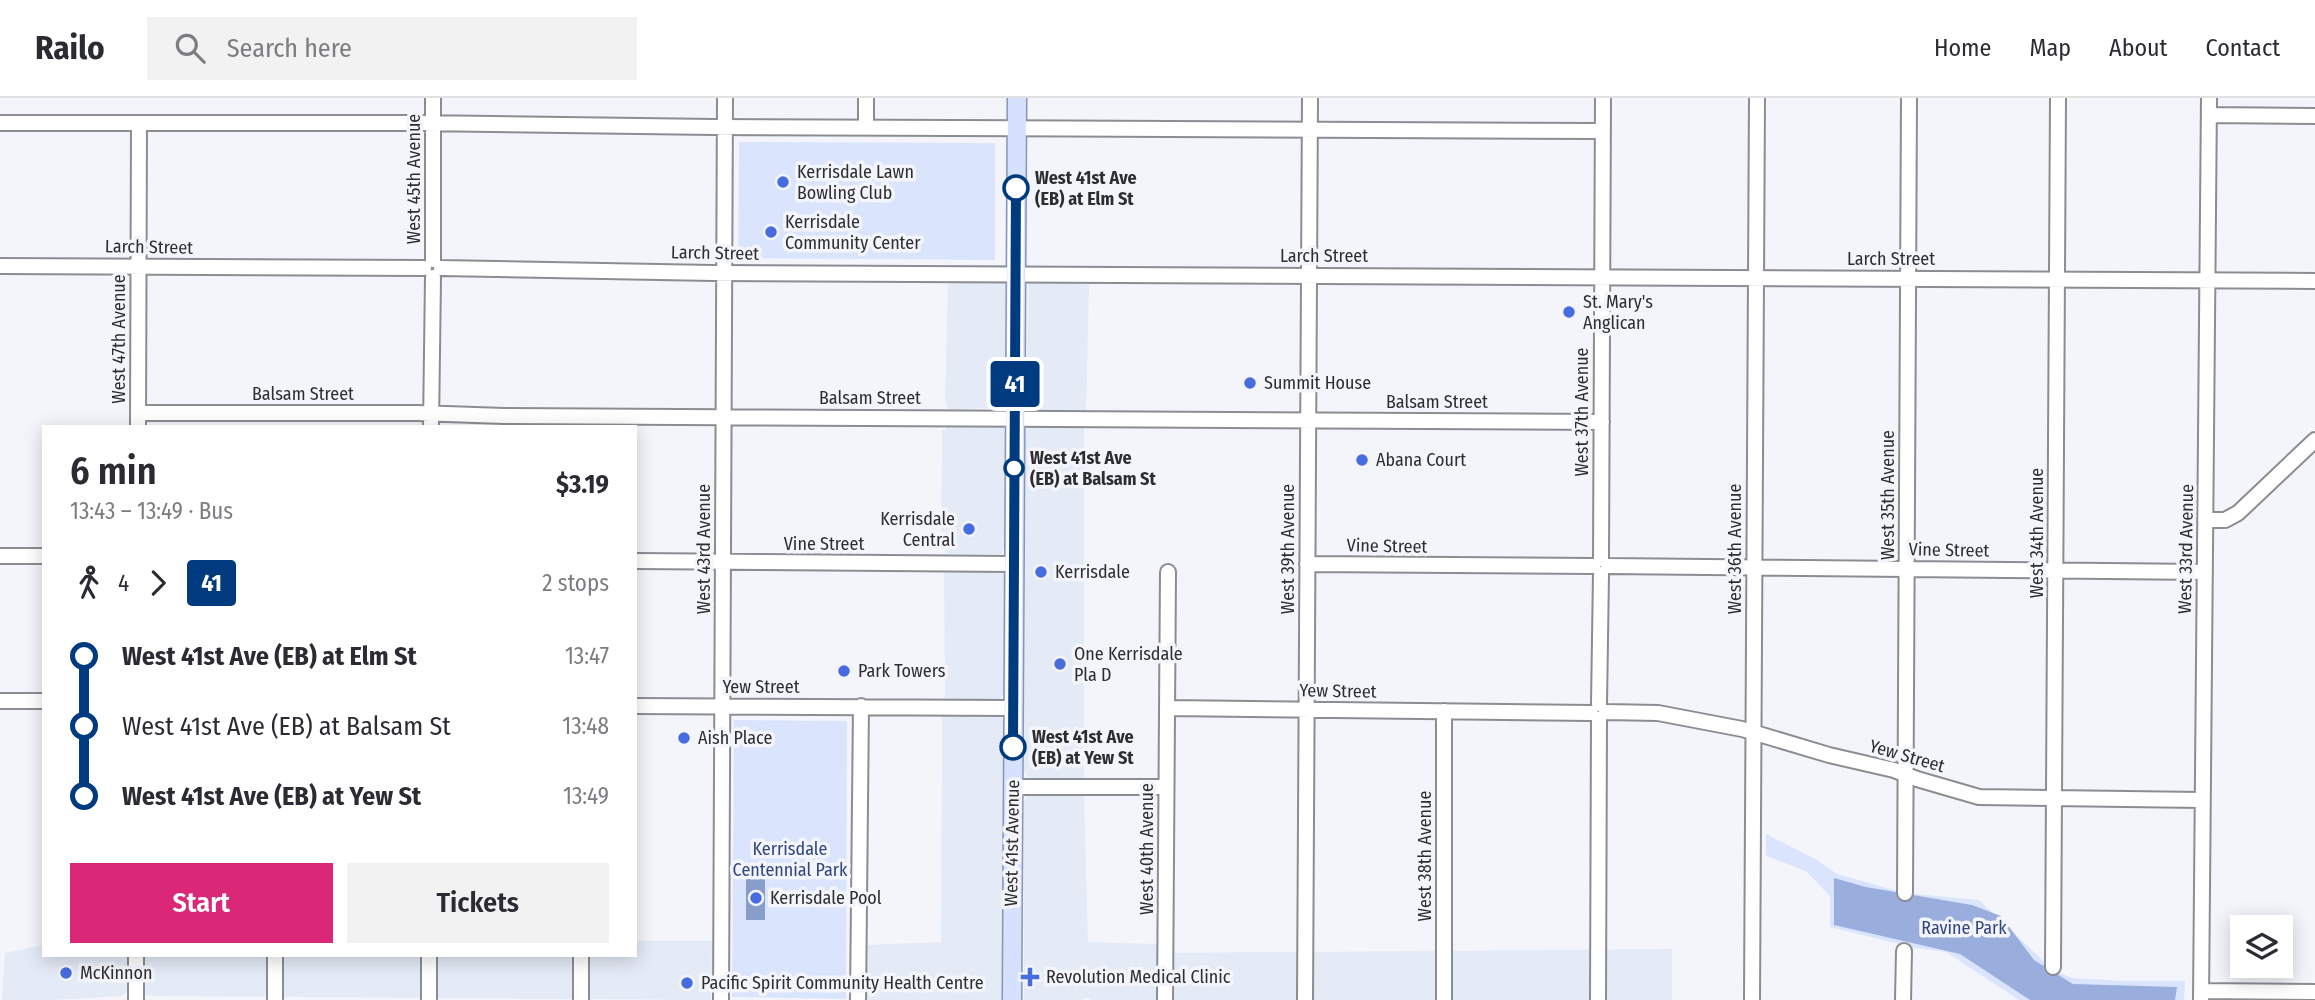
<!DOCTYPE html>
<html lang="en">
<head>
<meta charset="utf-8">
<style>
  body { margin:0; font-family:"Fira Sans Condensed",sans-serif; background:#f2f2f3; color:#2b2b33; height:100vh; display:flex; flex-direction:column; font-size:26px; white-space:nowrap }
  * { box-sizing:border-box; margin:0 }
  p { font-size:23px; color:#7c7c81 }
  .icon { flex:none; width:38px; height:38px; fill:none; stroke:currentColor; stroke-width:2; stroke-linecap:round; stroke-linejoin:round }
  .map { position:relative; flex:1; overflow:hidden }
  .details { position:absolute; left:42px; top:327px; width:595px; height:532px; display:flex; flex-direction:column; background:#fff; border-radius:0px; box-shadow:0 4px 18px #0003 }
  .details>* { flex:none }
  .badge { padding:0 14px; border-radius:5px; font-size:24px; line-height:46px }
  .buttons { position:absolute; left:2230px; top:817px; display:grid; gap:14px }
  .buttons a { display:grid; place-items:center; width:63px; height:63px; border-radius:0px; background:#fff; box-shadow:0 4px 18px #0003; font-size:35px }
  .map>.badge { position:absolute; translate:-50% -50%; box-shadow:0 0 0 4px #fff }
  .legs { display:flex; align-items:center; gap:10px; height:77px; padding:0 28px; font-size:23px }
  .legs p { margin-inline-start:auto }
  .overview { display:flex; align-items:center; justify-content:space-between; height:119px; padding:0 28px }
  h1 { font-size:38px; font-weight:600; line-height:52px }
  .primary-button { display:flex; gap:14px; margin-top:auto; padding:14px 28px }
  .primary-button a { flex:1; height:80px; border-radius:0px; background:#db2777; color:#fff; font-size:28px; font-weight:600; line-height:80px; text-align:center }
  .primary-button a+a { background:#f2f2f3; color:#2b2b33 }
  ul { padding:0 28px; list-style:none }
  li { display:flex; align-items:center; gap:24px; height:70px; font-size:26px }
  li i { display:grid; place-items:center; width:10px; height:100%; margin:0 9px; background:currentColor }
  li i::after { content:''; width:18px; height:18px; margin:-9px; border:5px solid; border-radius:50%; background:#fff }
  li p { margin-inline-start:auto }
  li:first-child i { background:linear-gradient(#0000 50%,currentColor 0) }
  li:last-child i { background:linear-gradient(currentColor 50%,#0000 0) }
  header { display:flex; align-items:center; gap:42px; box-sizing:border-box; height:98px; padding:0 35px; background:#fff; border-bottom:2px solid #e1e1e2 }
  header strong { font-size:33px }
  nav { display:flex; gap:38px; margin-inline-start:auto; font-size:24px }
  .search { width:490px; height:63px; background:#f2f2f3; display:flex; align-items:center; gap:18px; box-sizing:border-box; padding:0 24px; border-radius:0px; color:#7c7c81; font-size:26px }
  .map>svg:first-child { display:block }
</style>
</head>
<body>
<header>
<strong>Railo</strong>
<div class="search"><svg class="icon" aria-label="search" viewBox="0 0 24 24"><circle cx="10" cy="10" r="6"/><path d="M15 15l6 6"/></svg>Search here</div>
<nav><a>Home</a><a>Map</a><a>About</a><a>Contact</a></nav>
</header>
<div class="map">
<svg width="2315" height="902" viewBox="0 0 2315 902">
  <rect width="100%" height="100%" fill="#f3f5fb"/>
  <path fill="#e4eaf6" d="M1086,180L1089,188L1086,314L1030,312L1026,302L1029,186L1030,183Z
    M948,182L1005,183L1006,305L1003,310L949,311L945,305Z
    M1034,325H1084V681H1032L1028,679L1024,673L1026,333Z
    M947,327L1004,329L1005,448L1001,456H948L945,450L941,449L942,332H946Z
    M948,471L1002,473L1005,476V592L999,602V617L1004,624L1002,902H867L865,898V847L941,844L942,622L945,595L944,474Z
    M1032,696L1084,697L1088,844L1157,846L1158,855L1672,851V902H1091V900H1084L1083,902H1024V704L1026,699Z
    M635,843H712L711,902L150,898L146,897L142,891V858H635Z
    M44,847V858H131L130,890L122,898L53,902H2L5,855Z"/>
  <path fill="#dae5fd" d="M739,44L995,45V162L738,160Z
    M734,622L847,623L846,901L732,899Z
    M1766,736L1817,762L1837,776L1905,795L1979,802L2053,872L2072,880L2124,883H2185L2184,902H2019L1946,854L1915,850L1830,829V798L1806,773L1766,758Z"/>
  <path fill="#9aaedd" d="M1834,780L1866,789L1972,807L2001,818L2034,862L2073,886L2177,889L2175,902H2030L1960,856L1834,827Z"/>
  <path fill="#899dcb" d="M753,775L765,777V822H746V777H753Z"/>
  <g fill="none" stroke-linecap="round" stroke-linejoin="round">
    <g stroke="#8b8d92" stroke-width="18">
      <path id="minor" d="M2209,17L2315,18
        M0,25H422L714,29L1603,33
        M866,29V0
        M433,162V0
        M0,168L424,170
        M441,170L713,175L2315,183
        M138,315H417L504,318L1602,324
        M138,329L139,26
        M431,329L433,179
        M2205,422H2225L2238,415L2315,342
        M0,458H44
        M1601,461L1603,0
        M635,463L1013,466
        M1307,466L1593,468
        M1608,468L2205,474
        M0,603H44
        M1599,606L1601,476
        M635,608L1013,610
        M1168,610L1591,615
        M1606,614L1658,615L1742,631L1829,657L1894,672L1917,681L1979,699L2202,702
        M1013,689H1166
        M1905,795L1909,0
        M275,858V902
        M2053,869L2058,0
        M2201,893L2315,894
        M136,902V858
        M429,902V858
        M581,902V858
        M721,902L725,0
        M858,902L861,608
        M1165,902L1168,474
        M1305,902L1310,0
        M1444,902V613
        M1598,902L1599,621
        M1752,902L1757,0
        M1903,902L1904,853
        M2201,902L2209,0"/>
    </g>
    <g stroke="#8895b5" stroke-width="21">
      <path id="major" d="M1012,902L1017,0"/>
    </g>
    <use href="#minor" stroke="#fff" stroke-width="14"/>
    <use href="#major" stroke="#d5e1fd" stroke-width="18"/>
  </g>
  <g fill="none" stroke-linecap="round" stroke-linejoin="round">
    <g stroke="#fff" stroke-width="16">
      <path id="line-1" d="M1013,649L1016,90"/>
    </g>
    <use href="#line-1" stroke="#003b80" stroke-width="10"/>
  </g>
  <g fill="#476cdf" stroke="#f3f5fb" stroke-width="2.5">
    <circle cx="783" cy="84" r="7"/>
    <circle cx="771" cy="134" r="7"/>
    <circle cx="1569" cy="214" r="7"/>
    <circle cx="1250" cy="285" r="7"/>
    <circle cx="1362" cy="362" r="7"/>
    <circle cx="969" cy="431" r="7"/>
    <circle cx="1041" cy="474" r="7"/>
    <circle cx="1060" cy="566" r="7"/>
    <circle cx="844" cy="573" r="7"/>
    <circle cx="684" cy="640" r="7"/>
    <circle cx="756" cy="800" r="7"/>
    <circle cx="66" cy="875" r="7"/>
    <path d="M1026.5 868.5h7v7h7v7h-7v7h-7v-7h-7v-7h7z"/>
    <circle cx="687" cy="885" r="7"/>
  </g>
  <g fill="#fff" stroke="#003b80" stroke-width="3.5">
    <circle cx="1016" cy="90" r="12"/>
    <circle cx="1014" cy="370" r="9"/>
    <circle cx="1013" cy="649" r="12"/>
  </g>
  <g text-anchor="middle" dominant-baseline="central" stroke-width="7" stroke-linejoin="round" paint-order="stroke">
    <g font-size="18" fill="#2d2e30" stroke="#f3f5fb" text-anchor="start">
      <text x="797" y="74">Kerrisdale Lawn<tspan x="797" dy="21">Bowling Club</tspan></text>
      <text x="785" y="124">Kerrisdale<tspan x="785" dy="21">Community Center</tspan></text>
      <text x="1583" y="204">St. Mary's<tspan x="1583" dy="21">Anglican</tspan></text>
      <text x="1264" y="285">Summit House</text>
      <text x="1376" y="362">Abana Court</text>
      <text x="955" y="421" text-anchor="end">Kerrisdale<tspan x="955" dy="21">Central</tspan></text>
      <text x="1055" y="474">Kerrisdale</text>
      <text x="1074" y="556">One Kerrisdale<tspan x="1074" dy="21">Pla D</tspan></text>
      <text x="858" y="573">Park Towers</text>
      <text x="698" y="640">Aish Place</text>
      <text x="770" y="800">Kerrisdale Pool</text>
      <text x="80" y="875">McKinnon</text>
      <text x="1046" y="879">Revolution Medical Clinic</text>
      <text x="701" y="885">Pacific Spirit Community Health Centre</text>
    </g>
    <g font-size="18" font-weight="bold" fill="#2d2e30" stroke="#f3f5fb" text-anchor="start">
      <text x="1035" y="80">West 41st Ave<tspan x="1035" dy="21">(EB) at Elm St</tspan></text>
      <text x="1030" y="360">West 41st Ave<tspan x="1030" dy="21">(EB) at Balsam St</tspan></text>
      <text x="1032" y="639">West 41st Ave<tspan x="1032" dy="21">(EB) at Yew St</tspan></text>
    </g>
    <g font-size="18" fill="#2d2e30" stroke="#f3f5fb">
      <text transform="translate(414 81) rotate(-90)">West 45th Avenue</text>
      <text transform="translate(149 149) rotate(1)">Larch Street</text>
      <text transform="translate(715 155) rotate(1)">Larch Street</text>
      <text x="1324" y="158">Larch Street</text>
      <text x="1891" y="161">Larch Street</text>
      <text transform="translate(119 241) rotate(-90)">West 47th Avenue</text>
      <text x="303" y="296">Balsam Street</text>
      <text x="870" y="300">Balsam Street</text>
      <text x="1437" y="304">Balsam Street</text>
      <text transform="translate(1582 314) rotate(-90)">West 37th Avenue</text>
      <text transform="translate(1888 397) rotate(-90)">West 35th Avenue</text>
      <text transform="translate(2037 435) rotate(-90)">West 34th Avenue</text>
      <text x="824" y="446">Vine Street</text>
      <text transform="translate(1387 448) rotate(1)">Vine Street</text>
      <text transform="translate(704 451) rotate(-90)">West 43rd Avenue</text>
      <text transform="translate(1288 451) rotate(-90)">West 39th Avenue</text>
      <text transform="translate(1735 451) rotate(-90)">West 36th Avenue</text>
      <text transform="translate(2186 451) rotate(-89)">West 33rd Avenue</text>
      <text transform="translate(1949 452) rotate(1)">Vine Street</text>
      <text x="761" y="589">Yew Street</text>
      <text transform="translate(1338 593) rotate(1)">Yew Street</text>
      <text transform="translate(1907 658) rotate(16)">Yew Street</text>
      <text transform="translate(1012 745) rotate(-89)">West 41st Avenue</text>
      <text transform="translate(1147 751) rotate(-90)">West 40th Avenue</text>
      <text transform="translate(1425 758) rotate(-90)">West 38th Avenue</text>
    </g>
    <g font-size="18" fill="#314681" stroke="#f3f5fb">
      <text x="790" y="751">Kerrisdale<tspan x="790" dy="21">Centennial Park</tspan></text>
      <text x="1964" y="830">Ravine Park</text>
    </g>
  </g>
</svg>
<div class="buttons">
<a><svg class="icon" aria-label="layers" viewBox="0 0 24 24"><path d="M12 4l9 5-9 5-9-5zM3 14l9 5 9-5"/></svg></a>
</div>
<b class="badge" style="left:1015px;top:286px;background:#003b80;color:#fff">41</b>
<section class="details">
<div class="overview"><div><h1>6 min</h1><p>13:43 – 13:49 · Bus</p></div><b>$3.19</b></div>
<div class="legs"><svg class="icon" aria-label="walk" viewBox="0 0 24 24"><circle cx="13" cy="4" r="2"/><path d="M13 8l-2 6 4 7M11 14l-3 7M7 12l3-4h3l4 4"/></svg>4<svg class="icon" aria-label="forward" viewBox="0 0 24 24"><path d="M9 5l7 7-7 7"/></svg><b class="badge" style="background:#003b80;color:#fff">41</b><p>2 stops</p></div>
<ul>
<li><i style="color:#003b80"></i><b>West 41st Ave (EB) at Elm St</b><p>13:47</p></li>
<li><i style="color:#003b80"></i><span>West 41st Ave (EB) at Balsam St</span><p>13:48</p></li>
<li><i style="color:#003b80"></i><b>West 41st Ave (EB) at Yew St</b><p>13:49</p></li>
</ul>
<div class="primary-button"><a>Start</a><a>Tickets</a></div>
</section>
</div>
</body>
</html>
